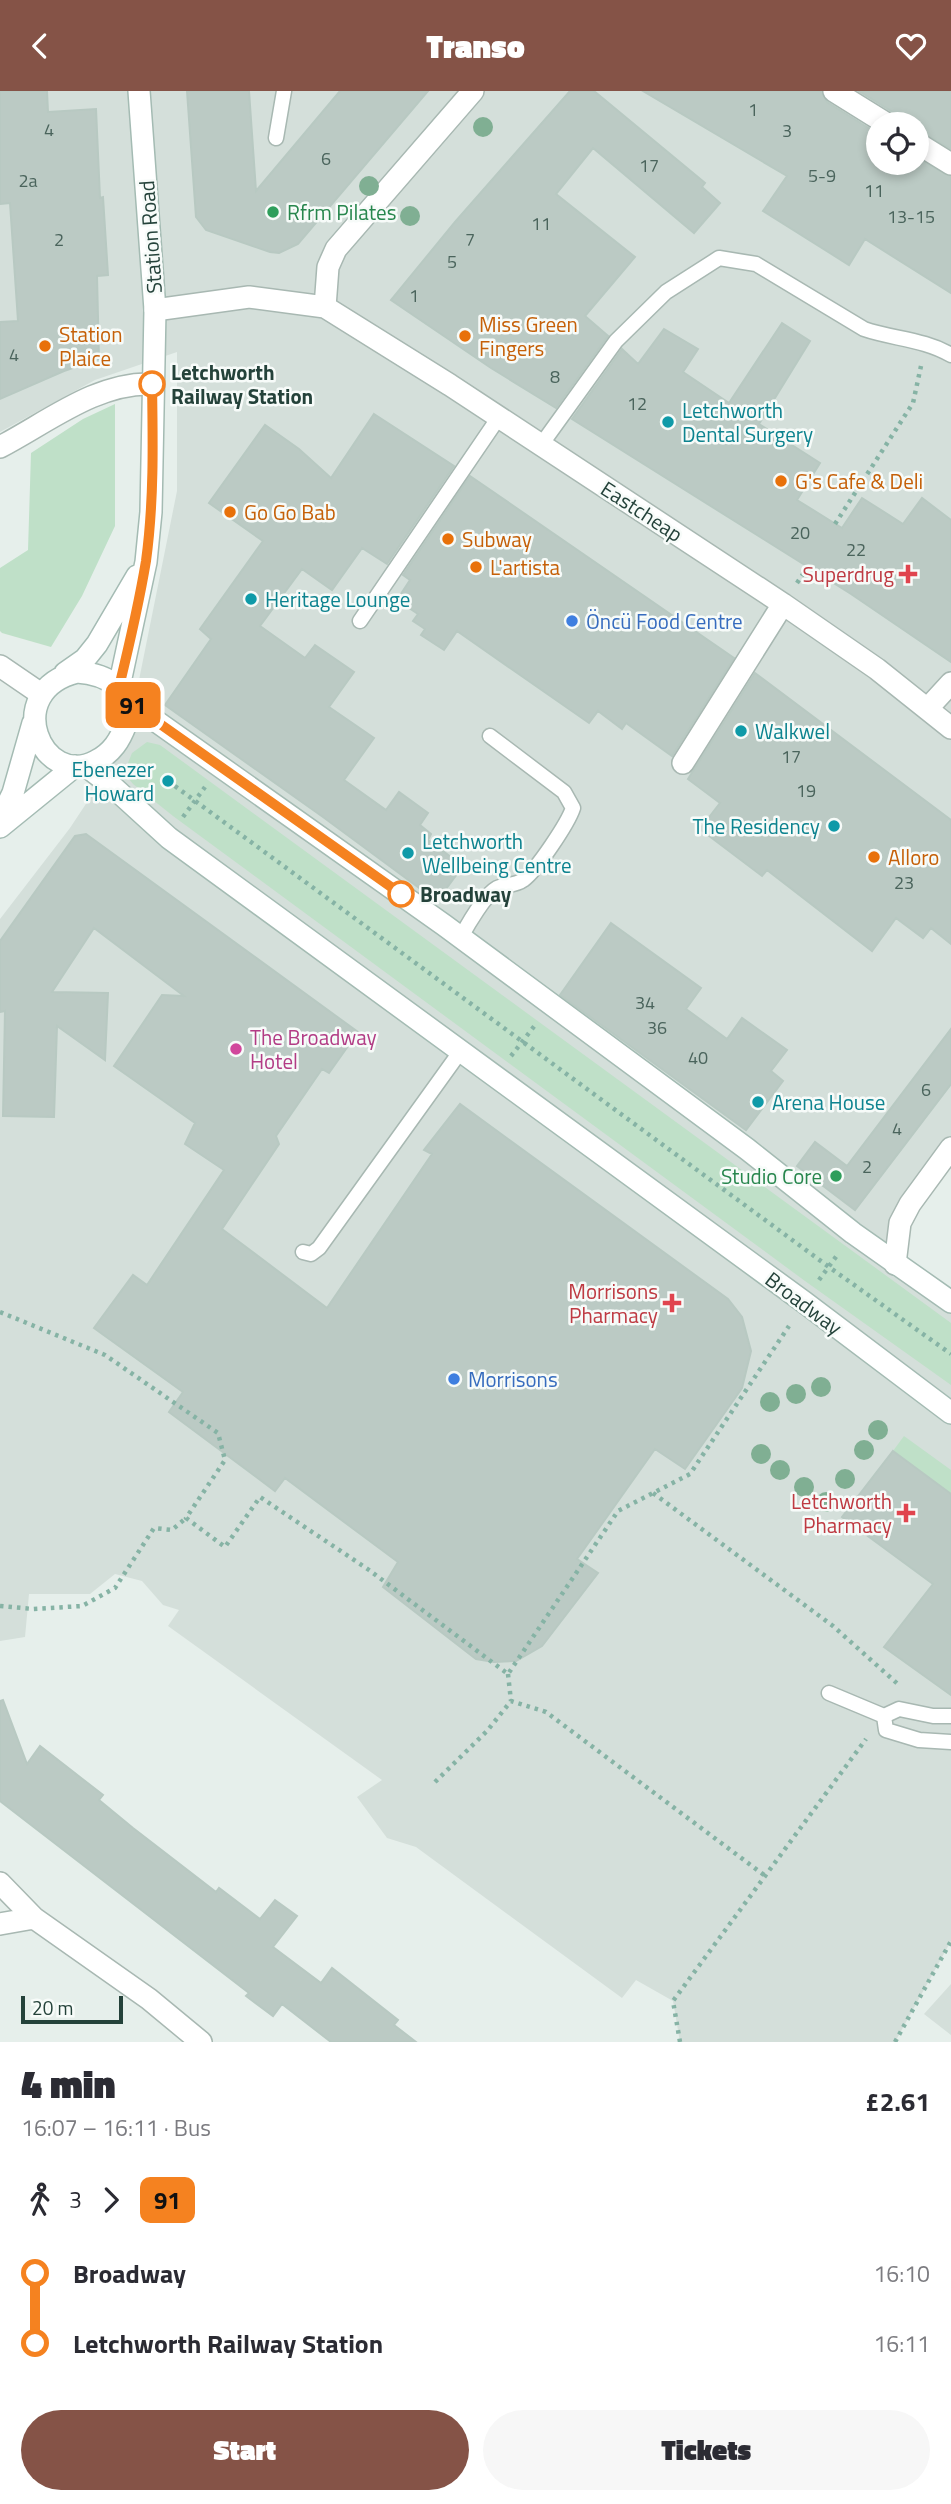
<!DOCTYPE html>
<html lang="en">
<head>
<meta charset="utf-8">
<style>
  body { margin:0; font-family:"Titillium Web",sans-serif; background:#f7f7f7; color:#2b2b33; height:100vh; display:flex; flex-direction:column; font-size:26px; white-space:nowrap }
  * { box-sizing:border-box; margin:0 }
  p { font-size:23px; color:#7c7c81 }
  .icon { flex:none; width:38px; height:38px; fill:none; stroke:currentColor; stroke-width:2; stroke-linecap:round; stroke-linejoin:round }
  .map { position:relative; height:1951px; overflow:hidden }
  .panel { display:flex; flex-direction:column; background:#fff; flex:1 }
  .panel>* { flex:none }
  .badge { padding:0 14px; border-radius:10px; font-size:24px; line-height:46px }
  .fabs { position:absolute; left:866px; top:21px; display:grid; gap:14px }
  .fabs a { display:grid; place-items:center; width:63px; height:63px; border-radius:50%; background:#fff; box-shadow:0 4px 10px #0003; font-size:35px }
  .scale { position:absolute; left:21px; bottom:18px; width:102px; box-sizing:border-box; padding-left:7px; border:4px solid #24423a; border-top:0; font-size:19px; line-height:24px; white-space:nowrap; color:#24423a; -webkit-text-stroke:5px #f7fbf9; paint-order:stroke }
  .map>.badge { position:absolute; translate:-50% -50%; box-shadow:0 0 0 4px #fff }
  .legs { display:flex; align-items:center; gap:10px; height:77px; padding:0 21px; font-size:23px }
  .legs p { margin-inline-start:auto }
  .headline { display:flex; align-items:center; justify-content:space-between; height:119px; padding:0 21px }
  h1 { font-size:38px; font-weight:800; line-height:52px }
  .cta { display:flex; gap:14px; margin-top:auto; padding:14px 21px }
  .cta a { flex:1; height:80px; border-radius:42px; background:#855347; color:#fff; font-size:28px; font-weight:800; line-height:80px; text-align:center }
  .cta a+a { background:#f7f7f7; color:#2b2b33 }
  ul { padding:0 21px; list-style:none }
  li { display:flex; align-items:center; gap:24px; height:70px; font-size:26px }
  li i { display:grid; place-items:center; width:10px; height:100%; margin:0 9px; background:currentColor }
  li i::after { content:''; width:18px; height:18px; margin:-9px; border:5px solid; border-radius:50%; background:#fff }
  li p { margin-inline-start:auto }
  li:first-child i { background:linear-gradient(#0000 50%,currentColor 0) }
  li:last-child i { background:linear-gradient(currentColor 50%,#0000 0) }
  header { display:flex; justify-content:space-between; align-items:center; height:91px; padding:0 21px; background:#855347; color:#fff; font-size:32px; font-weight:800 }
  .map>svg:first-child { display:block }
</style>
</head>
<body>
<header><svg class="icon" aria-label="back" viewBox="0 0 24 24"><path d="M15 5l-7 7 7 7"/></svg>Transo<svg class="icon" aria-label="heart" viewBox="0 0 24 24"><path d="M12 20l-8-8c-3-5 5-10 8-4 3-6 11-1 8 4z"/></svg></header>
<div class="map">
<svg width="951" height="1951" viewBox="0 0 951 1951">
  <rect width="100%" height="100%" fill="#e6efeb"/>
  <path fill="#d4dfda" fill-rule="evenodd" d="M0,0H951V1057L910,1113L895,1172L951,1211V1850L895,1951H680L673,1910L636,1889L622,1907L416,1756L387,1747L357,1706L382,1689L168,1535L179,1519L163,1514L142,1490L115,1483L90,1503H29L25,1546L0,1550V828L70,737L150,616L138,594L177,400V261L95,289L0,341ZM878,33H917V72H878Z
    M951,1893V1944L924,1923Z"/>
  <path fill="#bfe0c8" d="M115,313V435L82,505L51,556L2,542L0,540V477L28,459L31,362L83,328Z
    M147,651L160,654L951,1232V1294L805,1190L173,725L133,693L124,682L132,662Z
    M904,1345L951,1379V1403L893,1360Z"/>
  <path fill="#bbcac4" stroke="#b8c9c2" stroke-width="2" d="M0,0H47L48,21L96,18L100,107L103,106L108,184L97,185L99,268L64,280L0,308V231L18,230L10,112L0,113Z
    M187,0H249L256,100L340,0H428L298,153L279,162L270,161L206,139L196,126Z
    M570,0H594L705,92L702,96L720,112L694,142L593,57L556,103L635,166L585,225L608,245L556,317L491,277L391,209L455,131Z
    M643,0H821L827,11L878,43V72H917V67L951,86V202L865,148L849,174L763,120L787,85Z
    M859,0H951V58L917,39V33H900L894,22Z
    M782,232L810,250L759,333L820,372L797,409L842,437L862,407L903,433L922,407L951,429V571L851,503L572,328L622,258L638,273L664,238L698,258L683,281L729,312Z
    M374,323L454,375L387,473L362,457L332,499L302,478L260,535L305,567L315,554L354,581L329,616L374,647L344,689L386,719L399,701L428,722L420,734L431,743L428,749L463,775L437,810L323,726L165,614L211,548L200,538L263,450L209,412L265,334L299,358L331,387Z
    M470,385L734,567L672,665L626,632L622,638L598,620L589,632L457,540L444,559L421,544L425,538L413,530L418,523L397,509L410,489L403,484Z
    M755,582L951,729V853L931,837L923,847L896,827L872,860L767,779L762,785L700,738L720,712L688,688Z
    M86,743L358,941L329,982L322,978L276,1045L279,1053L222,1138L327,1217L432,1063L424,1059L460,1013L728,1208L742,1226L751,1260L742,1297L685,1378L655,1358L577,1468L598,1482L542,1555L516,1570L494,1571L476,1568L383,1496L398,1471L285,1387L275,1400L169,1321L183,1301L94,1237L133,1184L147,1194L224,1079L185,1053L195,1032L114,975L162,904L184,905L94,837L52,901L108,902L105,969L57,935L54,1026L3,1025L5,920L0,921V850L75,745Z
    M611,832L701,897L686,918L727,948L742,927L787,959L771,980L783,990L746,1039L560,904Z
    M951,938V993L855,1119L797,1075L815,1051L847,1075Z
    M893,1360L951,1403V1604L884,1556L933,1493L842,1426Z
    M3,1609L27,1673L40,1655L103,1704L99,1709L133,1737L216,1801L219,1797L260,1828L275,1809L297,1825L273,1856L321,1892L332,1877L398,1929L394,1934L416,1951H331L282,1913L273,1925L246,1905L249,1902L0,1710V1610Z"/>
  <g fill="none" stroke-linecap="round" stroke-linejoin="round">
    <g stroke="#a8b8b2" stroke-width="17">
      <path id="lane" d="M276,47L284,0
        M541,354L616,250L666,201L719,167L756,173L864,238C893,248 924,248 951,264
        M360,530L499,326
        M461,846C468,833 485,804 497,797C505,793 515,795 523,789C537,779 568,732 573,717L564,701L490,645
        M303,1161L311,1163L319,1157L460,961
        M829,1602L884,1625L899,1618L933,1625H951
        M884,1625L886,1639L919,1649L951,1651"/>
    </g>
    <g stroke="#a8b8b2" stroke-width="24">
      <path id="street" d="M834,0L887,33
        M917,52L951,73
        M325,216L328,176L336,158L473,0
        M155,219L249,206L325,216L450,294L783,513L877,578L951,637
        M0,356C48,331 97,291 152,293
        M0,575L41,603
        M928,617L951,592
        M683,672L783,513
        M895,1173L900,1132L910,1113L951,1057
        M0,1792L34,1827L149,1908L201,1951
        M0,1833L34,1827"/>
    </g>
    <g stroke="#a4bbb3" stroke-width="24">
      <path id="secondary" d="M77,581C106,583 138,599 126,633C120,649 112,662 96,670C42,699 0,600 77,581Z
        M65,582L85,568L97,553L137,485
        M119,596L146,471L151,421L155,219L139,0
        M129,611L444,834L747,1058L853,1142L951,1211
        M86,675L112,695L169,747L804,1211L951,1322
        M0,729L13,702L33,632
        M0,736L75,675"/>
    </g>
    <path stroke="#86b3a5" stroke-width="4.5" stroke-dasharray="3.5 5" stroke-linecap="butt" d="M835,433L913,312L921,275
      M797,492L807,477
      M168,690L829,1176L951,1263
      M183,726L205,696
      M511,965L536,933
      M819,1189L838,1163
      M0,1221L105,1264L218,1342L225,1369L186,1427L225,1456L260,1406L369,1479L508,1583L618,1420L690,1383L789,1235
      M653,1402L833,1535L900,1595
      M0,1515L33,1518L82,1515L115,1497L154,1437L172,1439L186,1427
      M508,1583L511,1610
      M435,1691L487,1640L511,1610L546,1621L764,1784
      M680,1951L673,1910L866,1648
      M895,1951L951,1850"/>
    <use href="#lane" stroke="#fff" stroke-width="14"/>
    <use href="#street" stroke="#fff" stroke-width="21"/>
    <use href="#secondary" stroke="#fff" stroke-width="21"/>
  </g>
  <g fill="#80af93">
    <circle cx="483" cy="36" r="10"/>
    <circle cx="369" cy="95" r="10"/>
    <circle cx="410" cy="125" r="10"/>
    <circle cx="821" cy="1296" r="10"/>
    <circle cx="796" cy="1303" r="10"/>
    <circle cx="770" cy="1311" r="10"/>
    <circle cx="878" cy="1339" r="10"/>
    <circle cx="864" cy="1359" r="10"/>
    <circle cx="761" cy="1363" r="10"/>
    <circle cx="780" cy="1379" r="10"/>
    <circle cx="845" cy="1388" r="10"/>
    <circle cx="804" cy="1396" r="10"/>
    <circle cx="826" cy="1411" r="10"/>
  </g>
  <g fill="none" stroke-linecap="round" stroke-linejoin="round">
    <g stroke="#fff" stroke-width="16">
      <path id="line-1" d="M152,293C153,352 154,411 146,470C139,512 129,555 119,596L129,611L401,803"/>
    </g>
    <use href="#line-1" stroke="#f58220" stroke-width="10"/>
  </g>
  <g fill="#2e9e5b" stroke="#f7fbf9" stroke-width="2.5">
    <circle cx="273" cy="121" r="7"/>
    <circle cx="836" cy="1085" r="7"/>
  </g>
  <g fill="#e8710a" stroke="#f7fbf9" stroke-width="2.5">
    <circle cx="465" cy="245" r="7"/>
    <circle cx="45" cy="255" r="7"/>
    <circle cx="781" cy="390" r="7"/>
    <circle cx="230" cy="421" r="7"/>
    <circle cx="448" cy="448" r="7"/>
    <circle cx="476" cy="476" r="7"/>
    <circle cx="874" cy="766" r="7"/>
  </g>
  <g fill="#fff" stroke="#f58220" stroke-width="3.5">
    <circle cx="152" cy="293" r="12"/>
    <circle cx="401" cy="803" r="12"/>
  </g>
  <g fill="#0f9aa8" stroke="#f7fbf9" stroke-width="2.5">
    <circle cx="668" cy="331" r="7"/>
    <circle cx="251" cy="508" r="7"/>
    <circle cx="741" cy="640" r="7"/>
    <circle cx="168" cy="690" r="7"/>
    <circle cx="834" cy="735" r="7"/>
    <circle cx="408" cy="762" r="7"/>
    <circle cx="758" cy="1011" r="7"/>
  </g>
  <g fill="#e0444e" stroke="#f7fbf9" stroke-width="2.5">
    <path d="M904.5 472.5h7v7h7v7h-7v7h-7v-7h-7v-7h7z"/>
    <path d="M668.5 1201.5h7v7h7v7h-7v7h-7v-7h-7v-7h7z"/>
    <path d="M902.5 1411.5h7v7h7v7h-7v7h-7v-7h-7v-7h7z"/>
  </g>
  <g fill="#3f7fe0" stroke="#f7fbf9" stroke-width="2.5">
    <circle cx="572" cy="530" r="7"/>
    <circle cx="454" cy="1288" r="7"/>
  </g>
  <circle fill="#d1479c" stroke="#f7fbf9" stroke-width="2.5" cx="236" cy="958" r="7"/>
  <g text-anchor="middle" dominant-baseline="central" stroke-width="5" stroke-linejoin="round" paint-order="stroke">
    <g font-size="18" fill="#4a645c">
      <text x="753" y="18">1</text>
      <text x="49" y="38">4</text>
      <text x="787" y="39">3</text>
      <text x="326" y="67">6</text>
      <text x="649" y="74">17</text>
      <text x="822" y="84">5-9</text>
      <text x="28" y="89">2a</text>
      <text x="874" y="99">11</text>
      <text x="911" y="125">13-15</text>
      <text x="541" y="132">11</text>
      <text x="59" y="148">2</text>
      <text x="470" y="148">7</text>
      <text x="452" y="170">5</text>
      <text x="414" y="204">1</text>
      <text x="14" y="263">4</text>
      <text x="555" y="285">8</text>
      <text x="637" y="312">12</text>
      <text x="800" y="441">20</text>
      <text x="856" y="458">22</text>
      <text x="791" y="665">17</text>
      <text x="806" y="699">19</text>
      <text x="904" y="791">23</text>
      <text x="645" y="911">34</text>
      <text x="657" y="936">36</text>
      <text x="698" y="966">40</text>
      <text x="926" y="998">6</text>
      <text x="897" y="1037">4</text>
      <text x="867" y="1075">2</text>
    </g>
    <g font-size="21" fill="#27864d" stroke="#f7fbf9" text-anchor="start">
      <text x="287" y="121">Rfrm Pilates</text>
      <text x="822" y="1085" text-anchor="end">Studio Core</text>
    </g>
    <g font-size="21" fill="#24423a" stroke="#f7fbf9">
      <text transform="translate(150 146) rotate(-94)">Station Road</text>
      <text transform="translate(642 420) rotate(33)">Eastcheap</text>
      <text transform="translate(804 1212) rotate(37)">Broadway</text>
    </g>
    <g font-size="21" fill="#c56008" stroke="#f7fbf9" text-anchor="start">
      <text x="479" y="233">Miss Green<tspan x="479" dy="24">Fingers</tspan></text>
      <text x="59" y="243">Station<tspan x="59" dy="24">Plaice</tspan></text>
      <text x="795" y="390">G's Cafe &amp; Deli</text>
      <text x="244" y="421">Go Go Bab</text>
      <text x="462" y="448">Subway</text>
      <text x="490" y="476">L'artista</text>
      <text x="888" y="766">Alloro</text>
    </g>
    <g font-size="21" font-weight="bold" fill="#24423a" stroke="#f7fbf9" text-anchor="start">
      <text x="171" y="281">Letchworth<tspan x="171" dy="24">Railway Station</tspan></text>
      <text x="420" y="803">Broadway</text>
    </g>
    <g font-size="21" fill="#0d838f" stroke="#f7fbf9" text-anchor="start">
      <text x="682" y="319">Letchworth<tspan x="682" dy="24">Dental Surgery</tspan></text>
      <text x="265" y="508">Heritage Lounge</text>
      <text x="755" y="640">Walkwel</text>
      <text x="154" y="678" text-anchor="end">Ebenezer<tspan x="154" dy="24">Howard</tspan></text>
      <text x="820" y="735" text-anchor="end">The Residency</text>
      <text x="422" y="750">Letchworth<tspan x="422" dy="24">Wellbeing Centre</tspan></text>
      <text x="772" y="1011">Arena House</text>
    </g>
    <g font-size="21" fill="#be3a42" stroke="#f7fbf9" text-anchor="end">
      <text x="894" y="483">Superdrug</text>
      <text x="658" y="1200">Morrisons<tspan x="658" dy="24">Pharmacy</tspan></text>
      <text x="892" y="1410">Letchworth<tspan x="892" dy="24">Pharmacy</tspan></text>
    </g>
    <g font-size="21" fill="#366cbe" stroke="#f7fbf9" text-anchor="start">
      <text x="586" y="530">Öncü Food Centre</text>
      <text x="468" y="1288">Morrisons</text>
    </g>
    <g font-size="21" fill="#b23c85" stroke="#f7fbf9" text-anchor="start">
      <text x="250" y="946">The Broadway<tspan x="250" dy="24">Hotel</tspan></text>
    </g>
  </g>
</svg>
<div class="fabs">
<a><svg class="icon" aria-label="locate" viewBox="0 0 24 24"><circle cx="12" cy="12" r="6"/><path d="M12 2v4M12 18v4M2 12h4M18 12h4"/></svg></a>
</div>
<div class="scale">20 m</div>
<b class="badge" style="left:133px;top:614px;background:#f58220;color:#111">91</b>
</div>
<section class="panel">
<div class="headline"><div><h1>4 min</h1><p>16:07 – 16:11 · Bus</p></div><b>£2.61</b></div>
<div class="legs"><svg class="icon" aria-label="walk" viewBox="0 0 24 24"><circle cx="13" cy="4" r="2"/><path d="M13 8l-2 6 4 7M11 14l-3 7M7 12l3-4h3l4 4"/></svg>3<svg class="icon" aria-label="forward" viewBox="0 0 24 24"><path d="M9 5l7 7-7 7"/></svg><b class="badge" style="background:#f58220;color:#111">91</b></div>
<ul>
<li><i style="color:#f58220"></i><b>Broadway</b><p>16:10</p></li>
<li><i style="color:#f58220"></i><b>Letchworth Railway Station</b><p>16:11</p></li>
</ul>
<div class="cta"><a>Start</a><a>Tickets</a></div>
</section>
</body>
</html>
